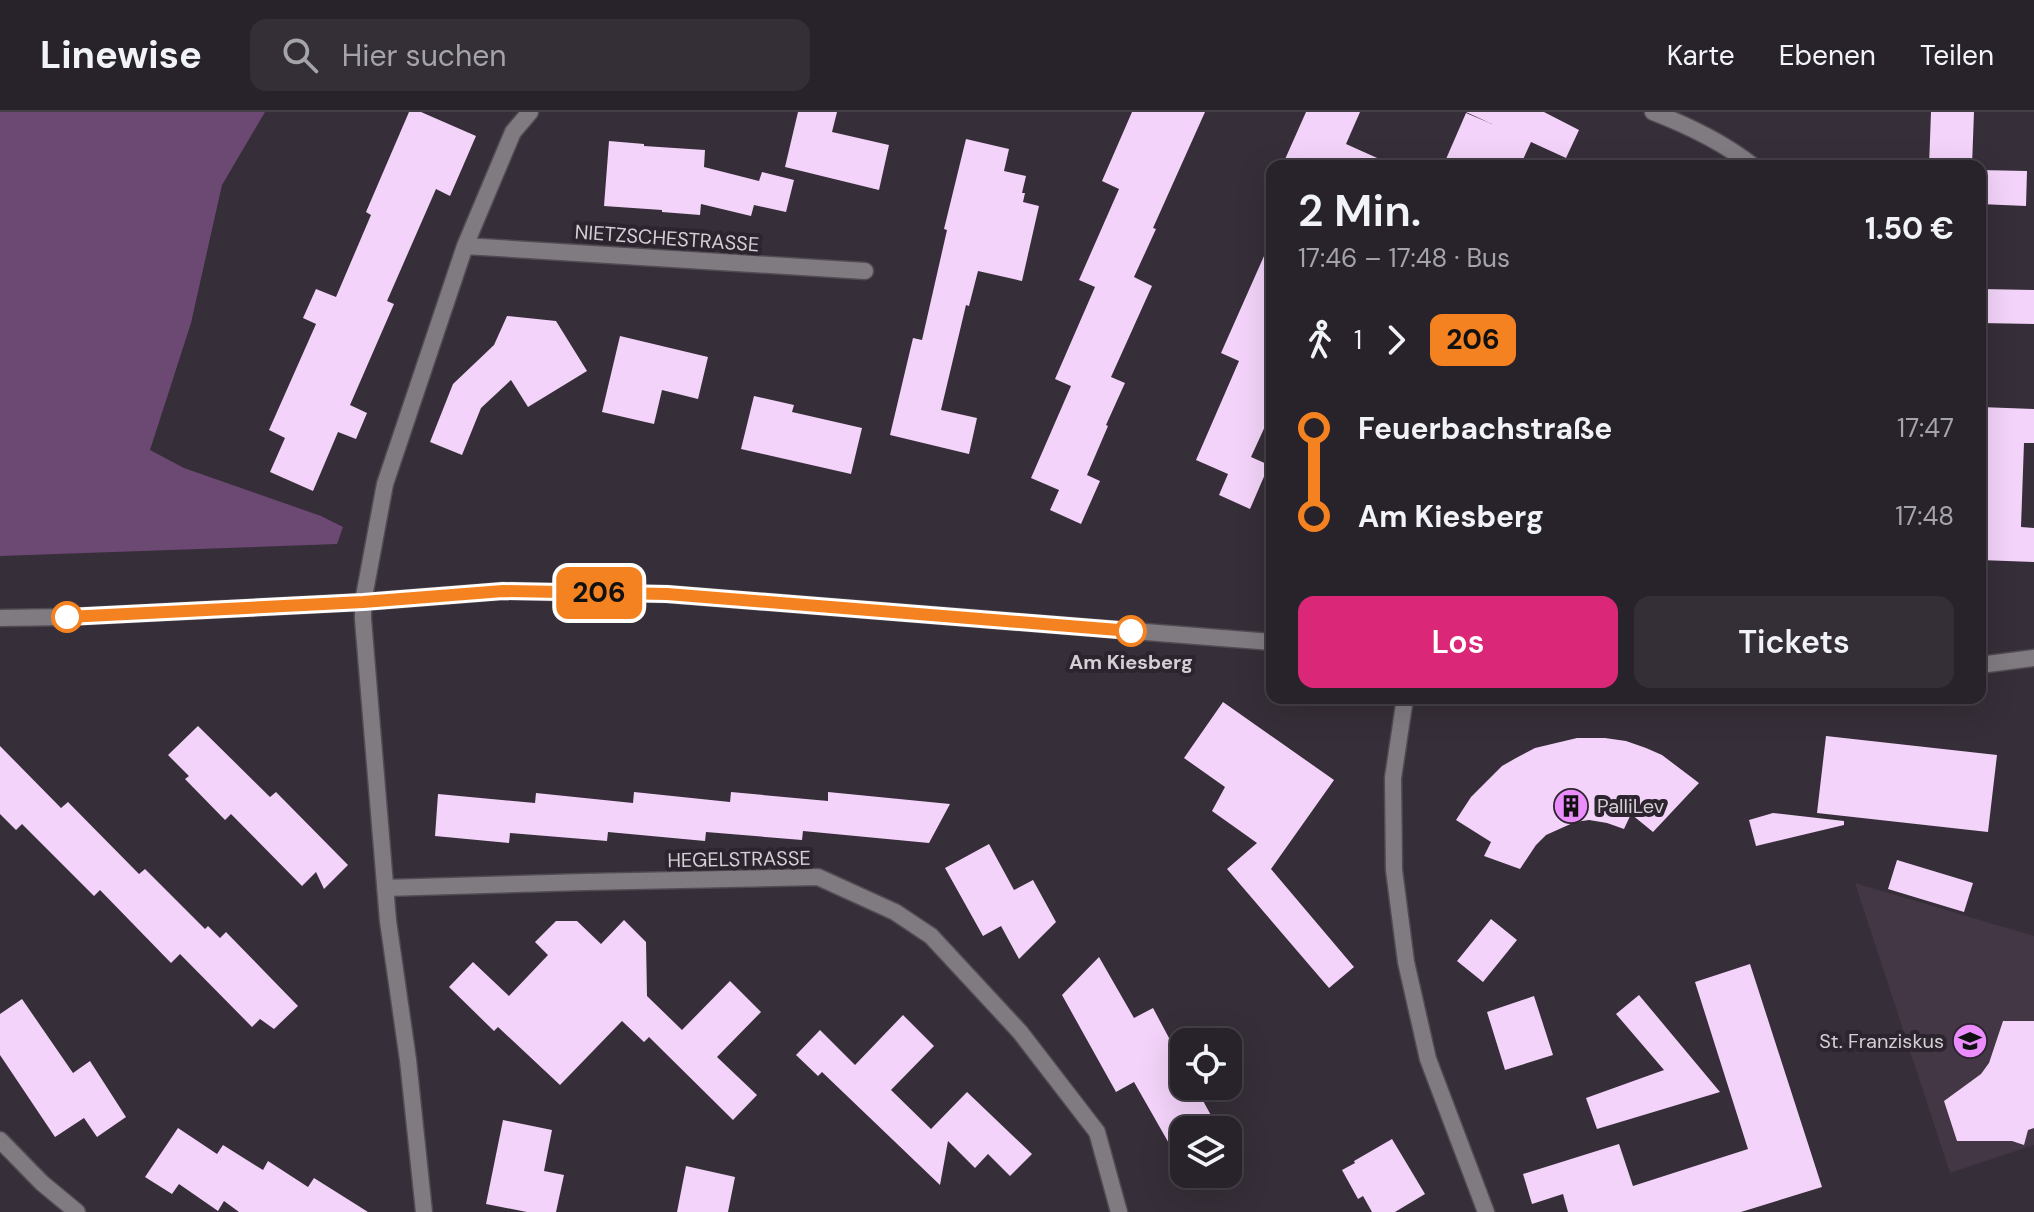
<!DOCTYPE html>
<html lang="de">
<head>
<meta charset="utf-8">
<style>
  body { margin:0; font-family:"DM Sans",sans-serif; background:#342f36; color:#f1f3f6; height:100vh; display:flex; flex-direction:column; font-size:30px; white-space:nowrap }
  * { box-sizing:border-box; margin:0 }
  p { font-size:26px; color:#a5a4a8 }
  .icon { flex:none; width:44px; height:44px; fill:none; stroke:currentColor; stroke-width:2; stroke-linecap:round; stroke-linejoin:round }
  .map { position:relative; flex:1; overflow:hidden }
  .side { position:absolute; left:1266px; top:48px; width:720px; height:544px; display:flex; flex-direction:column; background:#28222a; border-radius:16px; box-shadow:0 8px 32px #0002,0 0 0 2px #443f47 }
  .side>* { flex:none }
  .badge { padding:0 16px; border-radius:12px; font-size:28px; line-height:52px }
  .buttons { position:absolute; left:1170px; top:916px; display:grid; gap:16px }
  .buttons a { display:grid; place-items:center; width:72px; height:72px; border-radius:16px; background:#28222a; box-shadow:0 8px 32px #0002,0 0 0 2px #443f47; font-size:40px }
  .map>.badge { position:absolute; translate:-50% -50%; box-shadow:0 0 0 4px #fff }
  .legs { display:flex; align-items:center; gap:12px; height:88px; padding:0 32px; font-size:26px }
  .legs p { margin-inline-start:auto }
  .summary { display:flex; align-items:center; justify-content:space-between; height:136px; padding:0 32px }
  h1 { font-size:44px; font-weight:600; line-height:60px }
  .cta { display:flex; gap:16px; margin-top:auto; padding:16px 32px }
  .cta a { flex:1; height:92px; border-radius:16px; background:#db2777; color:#fff; font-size:32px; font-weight:600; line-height:92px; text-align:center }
  .cta a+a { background:#342f36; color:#f1f3f6 }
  ul { padding:0 32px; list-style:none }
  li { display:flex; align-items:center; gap:28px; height:88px; font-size:30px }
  li i { display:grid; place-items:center; width:12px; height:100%; margin:0 10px; background:currentColor }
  li i::after { content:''; width:20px; height:20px; margin:-10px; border:6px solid; border-radius:50%; background:#28222a }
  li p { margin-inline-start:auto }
  li:first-child i { background:linear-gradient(#0000 50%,currentColor 0) }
  li:last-child i { background:linear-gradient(currentColor 50%,#0000 0) }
  header { display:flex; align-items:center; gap:48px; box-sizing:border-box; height:112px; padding:0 40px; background:#28222a; border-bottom:2px solid #443f47 }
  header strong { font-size:38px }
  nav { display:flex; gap:44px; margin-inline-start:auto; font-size:28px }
  .search { width:560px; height:72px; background:#342f36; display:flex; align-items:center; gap:20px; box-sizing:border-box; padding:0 28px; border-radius:16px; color:#a5a4a8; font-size:30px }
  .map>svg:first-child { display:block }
</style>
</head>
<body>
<header>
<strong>Linewise</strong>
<div class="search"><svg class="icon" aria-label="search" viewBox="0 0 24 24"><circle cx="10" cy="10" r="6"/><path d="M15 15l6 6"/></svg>Hier suchen</div>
<nav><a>Karte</a><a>Ebenen</a><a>Teilen</a></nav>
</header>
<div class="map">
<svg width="2034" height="1100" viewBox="0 0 2034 1100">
  <rect width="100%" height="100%" fill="#362e38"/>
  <path fill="#433645" d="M1855,771L2034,824V1033L1950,1061Z"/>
  <path fill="#6b4972" d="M0,0H265L222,73L191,211L150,338L184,356L321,404L343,415L337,432L0,444Z"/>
  <path fill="#f3d3f9" d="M409,0H421L476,24L450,84L436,77L387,189L394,192L350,293L367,301L356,327L338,320L313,379L270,360L285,326L269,318L316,212L303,206L316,177L336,185L371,103L366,100Z
    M798,0H837L832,20L889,33L879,78L785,55Z
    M1132,0H1205L1153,116L1156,117L1134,165L1152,174L1111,265L1125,271L1106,313L1108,314L1087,363L1100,369L1081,412L1050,398L1059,378L1031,366L1071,274L1055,267L1095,175L1079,168L1119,77L1102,69Z
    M1306,0H1360L1346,32L1395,54H1282Z
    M1466,0H1544L1579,18L1566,46L1531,30L1520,54H1443L1466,1L1492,12Z
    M1931,0H1974L1972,54H1929Z
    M966,27L1009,37L1004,59L1026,64L1022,81H1025L1023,90L1039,94L1022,169L978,159L969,194L966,193L941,298L977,306L969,342L890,323L913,226L922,228L947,118L944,117Z
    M609,29L644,32V34L705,38L704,55L759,69L762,60L794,68L786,100L754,93L751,104L701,92L700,103L662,100V98L604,94Z
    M1980,58L2027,59L2026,94L1980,92Z
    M1272,126V299L1251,345L1269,353L1250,397L1219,383L1228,362L1196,348L1239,249L1221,241Z
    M1980,177L2034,178V212L1980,211Z
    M507,204L556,209L587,259L528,295L511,268L481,296L462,343L430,330L453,272L494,233Z
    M620,224L708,245L698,287L662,278L654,312L602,300Z
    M754,284L794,293L792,300L862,316L851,362L741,337Z
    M1980,295L2034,297V331H2024L2021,415L2034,416V450L1980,448Z
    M1223,590L1334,668L1271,757L1354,855L1329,876L1227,757L1257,731L1212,699L1225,675L1184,646Z
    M198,614L270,685L276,680L348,753L324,777L316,760L302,774L231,702L225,708L185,667L189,664L168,643Z
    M1826,624L1997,643L1988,720L1817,701Z
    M1577,626H1605L1626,629L1646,636L1662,643L1699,671L1653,720L1631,702L1624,717L1607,711L1589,708L1575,710L1546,723L1536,733L1520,757L1484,744L1491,730L1456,708L1471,685L1502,654L1516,646L1535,636Z
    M0,634L61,696L68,690L139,762L145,757L205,817L208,814L220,826L226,820L298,894L274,917L260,907L252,915L180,842L171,851L100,778L94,784L22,712L16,718L0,702Z
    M634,680L730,690L731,680L828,689V680L950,692L929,731L803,719L802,728L706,720L705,729L608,720L607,729L510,721L509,731L435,724L438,682L535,691L536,681L633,691Z
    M1773,701L1844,709V713L1756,734L1749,708Z
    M989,732L1014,778L1033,768L1056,810L1019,847L1001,814L983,824L945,756Z
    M1897,748L1973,771L1964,800L1888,777Z
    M1491,807L1517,828L1483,870L1457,849Z
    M624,808L646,830L647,884L682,918L730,869L761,900L717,945L757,983L733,1008L649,925L644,930L622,909L560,973L498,915L494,919L449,875L473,850L509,884L548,843L535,830L556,809H577L601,832Z
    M1099,845L1134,906L1153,896L1184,954V974H1195L1219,1018H1184L1183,1056L1134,970L1116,980L1062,883Z
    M1750,852L1822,1075L1741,1100H1568L1563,1082L1532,1092L1523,1062L1619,1032L1633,1074L1748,1037L1695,870Z
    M1639,883L1720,980L1597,1017L1586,986L1664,958L1616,902Z
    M1534,884L1553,943L1505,958L1487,900Z
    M22,887L73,961L90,949L126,1005L97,1025L84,1006L55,1025L0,943V902Z
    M903,903L934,934L891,978L931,1017L967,980L1032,1042L1010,1064L988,1042L975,1056L948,1029L940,1073L822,960L818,964L796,943L820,918L855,953Z
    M2003,909H2034V1016L2028,1018L2024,1033L2012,1029H1957L1944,989L1981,962L1989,951Z
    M503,1008L552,1018L544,1059L564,1063L556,1100H527L486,1092Z
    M178,1016L217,1042L223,1033L263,1058L268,1049L308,1075L314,1066L368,1100H239L224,1089L218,1099L179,1072L172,1082L145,1065Z
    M1392,1027L1425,1082L1395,1100H1372L1363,1084L1358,1087L1342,1058L1355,1051L1354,1049Z
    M686,1054L735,1065L728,1100H677Z"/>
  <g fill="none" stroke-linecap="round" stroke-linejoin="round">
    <g stroke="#524b54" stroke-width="19">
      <path id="minor" d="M1653,0C1689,14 1723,30 1753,54
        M465,134L865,159
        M385,776L585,770L818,765L895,800L931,824L1020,920L1097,1020L1119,1100
        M0,1028L42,1071L77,1100
        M424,1100L408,948L388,809L363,507V490L385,372L465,134L513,20L530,0"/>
    </g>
    <g stroke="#524b54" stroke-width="19">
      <path id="tertiary" d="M0,506L67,505L363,490L503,479L667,482L1272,530
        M1980,553L2034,546
        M1405,586L1393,666L1394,758L1406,850L1428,947L1486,1100"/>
    </g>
    <use href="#minor" stroke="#807b80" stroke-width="16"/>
    <use href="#tertiary" stroke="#807b80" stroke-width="16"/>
  </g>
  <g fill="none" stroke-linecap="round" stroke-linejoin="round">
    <g stroke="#fff" stroke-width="18">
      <path id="line-1" d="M67,505L363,490L503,479L667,482L1131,519"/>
    </g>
    <use href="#line-1" stroke="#f58220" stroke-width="12"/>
  </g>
  <defs>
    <g id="building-disc" transform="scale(1.8)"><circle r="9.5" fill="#eb8dfc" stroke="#2c242e"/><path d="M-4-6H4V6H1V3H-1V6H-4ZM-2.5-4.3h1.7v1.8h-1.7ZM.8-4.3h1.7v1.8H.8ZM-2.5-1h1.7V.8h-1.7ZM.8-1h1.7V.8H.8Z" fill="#111"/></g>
    <g id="school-disc" transform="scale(1.8)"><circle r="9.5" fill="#eb8dfc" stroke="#2c242e"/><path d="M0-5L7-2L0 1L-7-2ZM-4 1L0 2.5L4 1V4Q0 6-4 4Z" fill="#111"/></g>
  </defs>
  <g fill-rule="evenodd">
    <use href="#building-disc" x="1571" y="694"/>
    <use href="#school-disc" x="1970" y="929"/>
  </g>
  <g fill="#fff" stroke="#f58220" stroke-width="4">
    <circle cx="67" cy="505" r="14"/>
    <circle cx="1131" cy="519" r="14"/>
  </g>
  <g text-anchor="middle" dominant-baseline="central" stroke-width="8" stroke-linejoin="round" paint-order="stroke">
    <g font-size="20" fill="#d4cfd5" stroke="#2c242e">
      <text transform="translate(667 126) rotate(4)">NIETZSCHESTRASSE</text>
      <text transform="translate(739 747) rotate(-1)">HEGELSTRASSE</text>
    </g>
    <g font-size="20" font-weight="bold" fill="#d4cfd5" stroke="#2c242e">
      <text x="1131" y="550">Am Kiesberg</text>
    </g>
    <g font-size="20" fill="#d4cfd5" stroke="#2c242e" text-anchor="start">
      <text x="1597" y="694">PalliLev</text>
      <text x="1944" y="929" text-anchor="end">St. Franziskus</text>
    </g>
  </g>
</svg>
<div class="buttons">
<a><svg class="icon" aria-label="locate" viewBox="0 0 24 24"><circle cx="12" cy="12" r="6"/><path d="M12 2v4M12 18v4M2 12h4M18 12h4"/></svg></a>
<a><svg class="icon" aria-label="layers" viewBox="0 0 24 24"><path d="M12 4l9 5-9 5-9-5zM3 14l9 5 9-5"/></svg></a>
</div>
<b class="badge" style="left:599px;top:481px;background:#f58220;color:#111">206</b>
<section class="side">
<div class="summary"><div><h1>2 Min.</h1><p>17:46 – 17:48 · Bus</p></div><b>1.50 €</b></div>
<div class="legs"><svg class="icon" aria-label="walk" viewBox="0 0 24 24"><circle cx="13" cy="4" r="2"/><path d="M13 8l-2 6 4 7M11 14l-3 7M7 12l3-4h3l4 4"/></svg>1<svg class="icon" aria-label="forward" viewBox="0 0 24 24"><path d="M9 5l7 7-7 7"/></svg><b class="badge" style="background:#f58220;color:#111">206</b></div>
<ul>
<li><i style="color:#f58220"></i><b>Feuerbachstraße</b><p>17:47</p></li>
<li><i style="color:#f58220"></i><b>Am Kiesberg</b><p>17:48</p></li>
</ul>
<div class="cta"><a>Los</a><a>Tickets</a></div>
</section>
</div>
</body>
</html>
